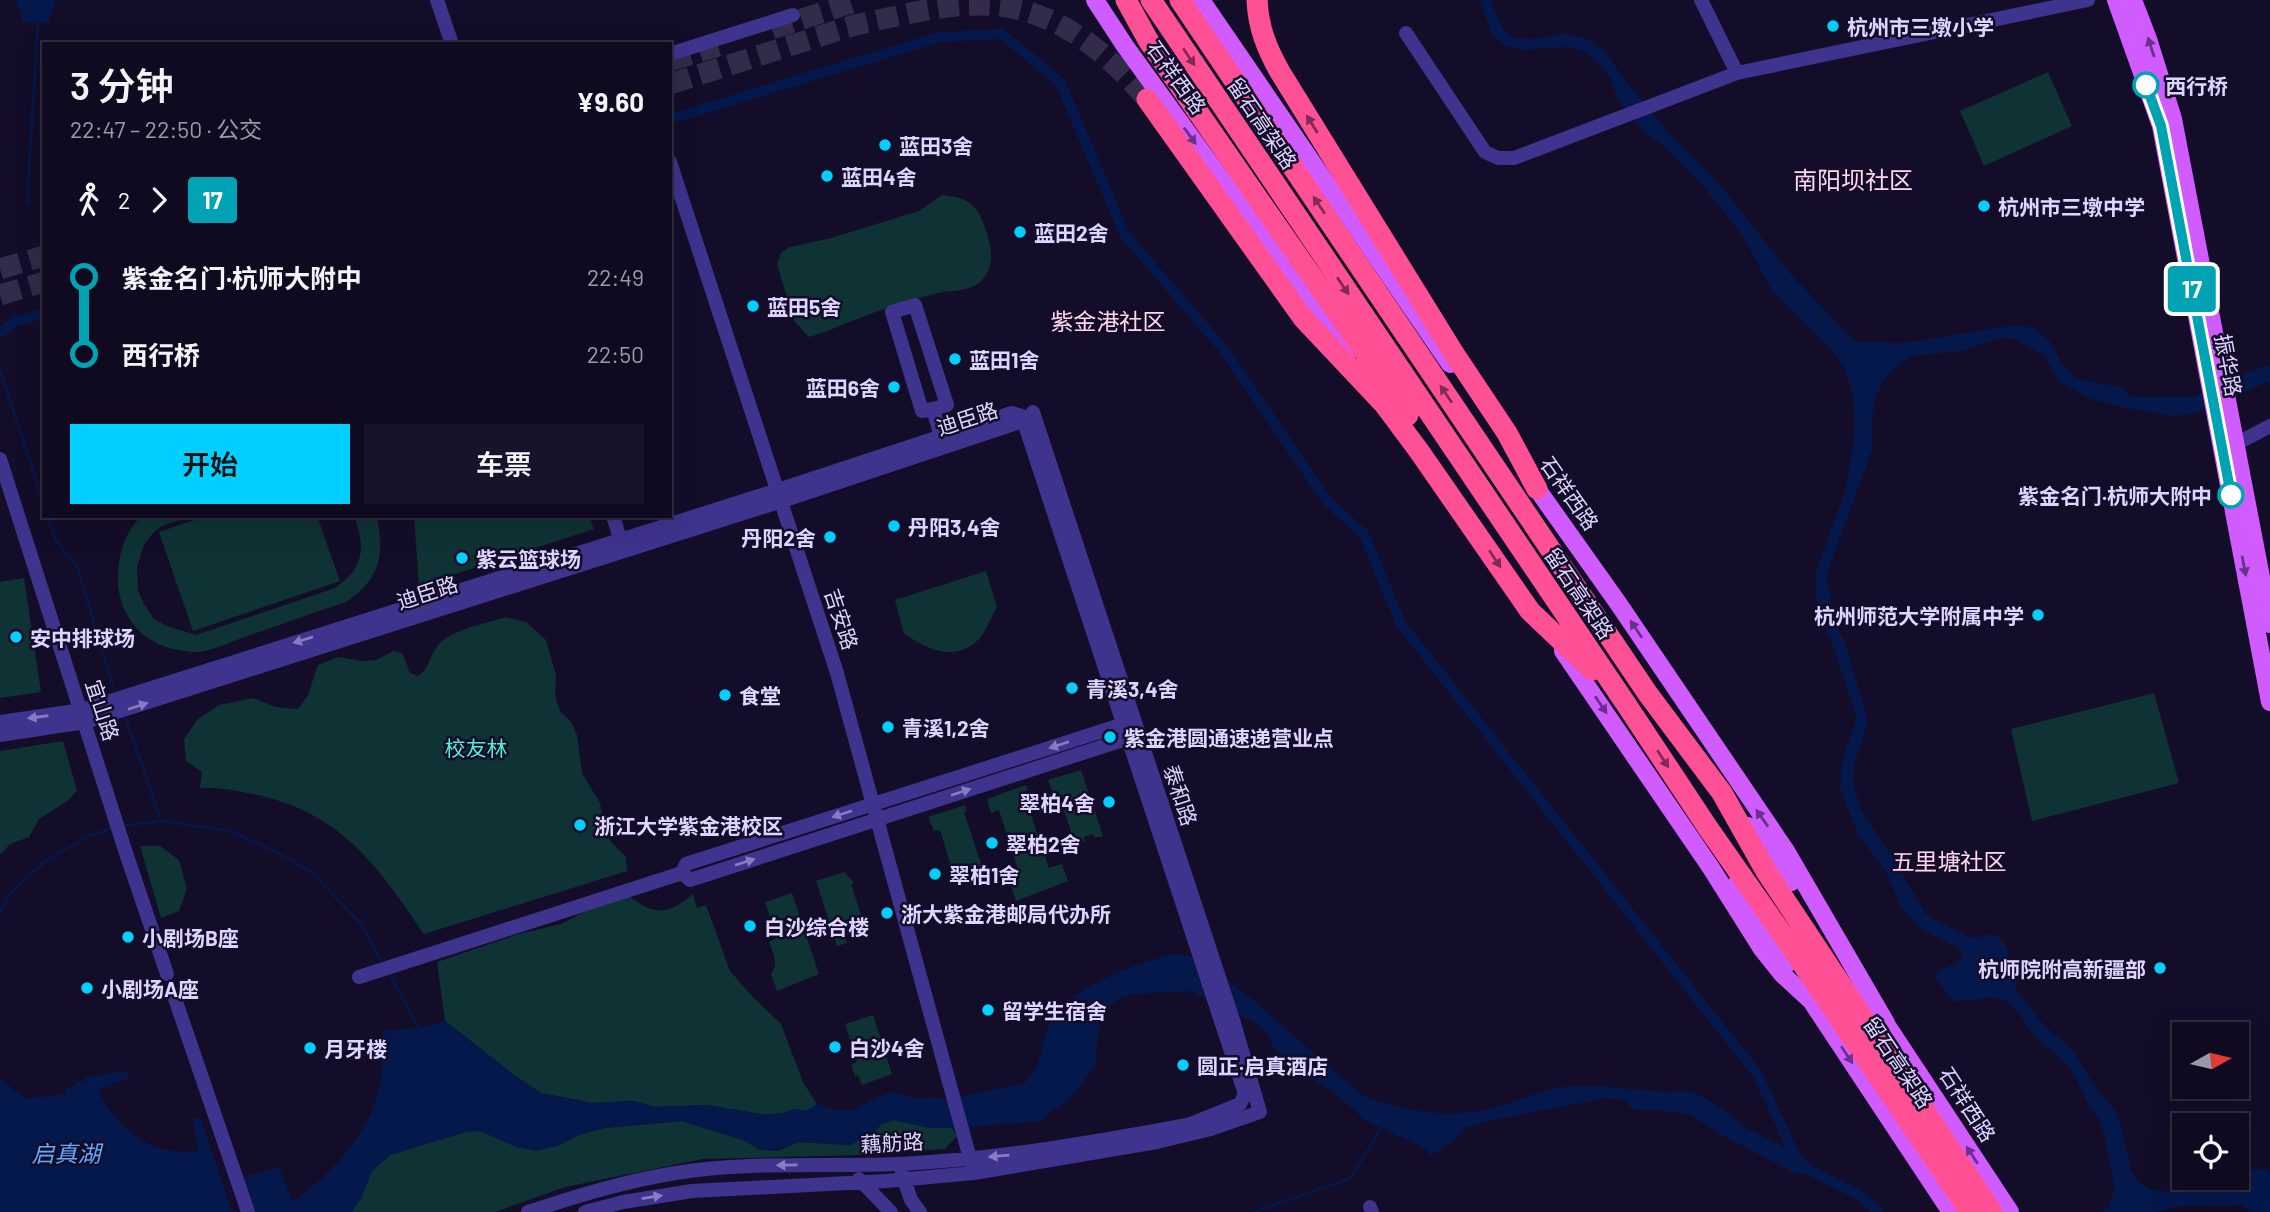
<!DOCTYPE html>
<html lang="zh">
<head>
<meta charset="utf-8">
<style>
  body { margin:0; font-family:Barlow,"Noto Sans SC",sans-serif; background:#181328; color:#f1f3f6; height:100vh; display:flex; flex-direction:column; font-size:26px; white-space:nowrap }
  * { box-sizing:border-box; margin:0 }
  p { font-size:23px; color:#9b9aa4 }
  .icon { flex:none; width:38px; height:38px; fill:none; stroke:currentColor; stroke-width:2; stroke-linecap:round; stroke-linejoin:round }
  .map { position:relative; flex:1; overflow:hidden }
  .drawer { position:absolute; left:42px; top:42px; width:630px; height:476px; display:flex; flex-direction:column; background:#0f0a1f; border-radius:0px; box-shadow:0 7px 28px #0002,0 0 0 2px #2f2b3d }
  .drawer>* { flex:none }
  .badge { padding:0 14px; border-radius:5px; font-size:24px; line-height:46px }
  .needle { width:46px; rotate:82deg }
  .fabs { position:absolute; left:2172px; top:1022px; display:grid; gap:14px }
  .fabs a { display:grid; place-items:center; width:77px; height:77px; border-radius:0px; background:#0f0a1f; box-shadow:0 7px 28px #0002,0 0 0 2px #2f2b3d; font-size:35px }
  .map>.badge { position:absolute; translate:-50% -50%; box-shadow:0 0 0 4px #fff }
  .legs { display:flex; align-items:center; gap:10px; height:77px; padding:0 28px; font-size:23px }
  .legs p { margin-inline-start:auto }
  .summary { display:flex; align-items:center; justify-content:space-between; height:119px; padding:0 28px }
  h1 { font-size:38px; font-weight:600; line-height:52px }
  .button { display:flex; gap:14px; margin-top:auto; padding:14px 28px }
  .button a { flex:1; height:80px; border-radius:0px; background:#01cfff; color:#111; font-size:28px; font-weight:600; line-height:80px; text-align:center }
  .button a+a { background:#181328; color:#f1f3f6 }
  ul { padding:0 28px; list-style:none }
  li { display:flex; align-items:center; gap:24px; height:77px; font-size:26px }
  li i { display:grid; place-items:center; width:10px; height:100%; margin:0 9px; background:currentColor }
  li i::after { content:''; width:18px; height:18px; margin:-9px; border:5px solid; border-radius:50%; background:#0f0a1f }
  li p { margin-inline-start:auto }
  li:first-child i { background:linear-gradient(#0000 50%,currentColor 0) }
  li:last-child i { background:linear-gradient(currentColor 50%,#0000 0) }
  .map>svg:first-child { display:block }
</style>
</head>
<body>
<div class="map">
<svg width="2270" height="1212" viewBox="0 0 2270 1212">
  <rect width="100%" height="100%" fill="#140d29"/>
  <path fill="#0f3234" d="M2048,72L2072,126L1984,166L1960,111Z
    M942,195C966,197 977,203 985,228C991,245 996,263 983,279C972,292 953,290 938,293C910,300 881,309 855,320C840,325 825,333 809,337L794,321L777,264L781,253L790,247L831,238L919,211Z
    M142,516H192L162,526L152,534L144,545L137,567L138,590L144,604L154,619L167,626L196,635L335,588C364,568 366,548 354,516H377C384,555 381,579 346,602C313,613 279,625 245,637C230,642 214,650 199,652C193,653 185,651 178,650C144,644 121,619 118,584C117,561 123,532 142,516Z
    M206,516H317L340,581L193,631L159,532Z
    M414,516H589L594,529L419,586Z
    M986,571L997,607C991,617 985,634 977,641C952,663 926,648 904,634L895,600Z
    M24,578L41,692L0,698V582Z
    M506,617L526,622L546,640L556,675L555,696L560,711L571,722L577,735L582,773L600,803L605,833L611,842L626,857L627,871L424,934C377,865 341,812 253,794C236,791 217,787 200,788L202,772L186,761L184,739L197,720L219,705L253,698L276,707L298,709L308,695L318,665L338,657L362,661L376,660L394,651L402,653L410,673L418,676C430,669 429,655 439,644C451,630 487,623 506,617Z
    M2154,693L2179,783L2032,821L2011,729Z
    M63,741L77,790L69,800L39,819L29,837L10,844L0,855V751Z
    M1081,770L1103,836L1095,838L1093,834L1084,837L1085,841L1075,844L1058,792L1053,793L1048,780Z
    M1026,785L1028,790L1023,792L1049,868L1062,864L1068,881L1016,901L1009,881L1020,876L999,810L991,813L987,799Z
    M965,805L967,811L964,812L984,873L977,876L975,871L964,874L965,879L956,882L940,830L934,831L928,817Z
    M140,846H160L179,860L187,889L179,911L161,918Z
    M844,872L855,883L851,884L868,936L859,939L856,933L845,936L847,943L837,946L816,881Z
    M792,893L819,974L777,991L771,974C779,963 773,953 769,942L777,938L765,902Z
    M693,894L697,908L706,905L730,971L751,995L781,1024L803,1082L817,1104L807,1111L794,1109L783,1113L767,1115L707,1105L654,1107L634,1101L592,1103L541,1093L514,1075L445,1021L437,962L519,934L561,924L598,905L629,896C655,916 668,915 693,894Z
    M873,1015L892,1074L862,1085L858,1075L855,1076L851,1064L857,1062L845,1024Z
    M894,1120L931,1128H952L957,1136L945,1149L857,1155L703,1159L565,1187L495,1212H351L360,1200L372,1171L390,1155L465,1132L480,1131L494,1136L558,1146L579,1135L604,1128L682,1121L743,1140L759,1149L778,1151L798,1142L850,1145L873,1133L881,1124Z"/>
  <path fill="#05184b" d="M16,0H55L49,22H23Z
    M1479,0H1490L1503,29L1516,38L1537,39L1565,33L1587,39L1603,49L1627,83L1670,134L1721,186L1788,271L1848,335L1858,342L1903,343L2016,325L2035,328L2050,342L2062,364L2075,378L2124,388L2131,397H2193L2244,374L2270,365V381L2196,413L2174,416L2126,408L2091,399L2059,382L2044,355L2014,339L2002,337L1962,351L1911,356L1895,367L1883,381L1875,398L1872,418V450L1826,576L1836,625L1845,643L1868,721L1856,759L1853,775L1855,791L1862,812L1894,859L1925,913L1937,921L1968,936L1975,938L1991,934L1999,937L2007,947L2017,991L2044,1025L2072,1049L2096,1088L2114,1109L2121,1125L2131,1170L2138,1182L2150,1189L2169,1192L2213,1178H2236L2237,1170H2239L2267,1169L2270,1173V1212H2254L2242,1205L2179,1206L2155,1212H2098L2108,1208L2115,1189L2105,1138L2099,1119L2090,1107L2074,1074L2058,1055L2043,1044L2027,1027L2020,1014L2006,1001L1992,997L1954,1002L1936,979L1935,973L1958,962L1963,955L1958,948L1921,929L1902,908L1885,870L1858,835L1840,788L1843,758L1857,718L1831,640L1819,617L1816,592V572L1846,488L1854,439V409L1851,387L1843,366L1830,348L1772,291L1743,236L1701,184L1662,145L1642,130L1617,98L1611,79L1599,63L1584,52L1570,47L1520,50L1505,45L1492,34Z
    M1174,954L1196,957L1254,1001L1362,1095C1401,1112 1451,1119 1493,1108C1517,1102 1540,1090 1564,1087C1599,1083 1636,1091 1671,1092C1700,1086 1722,1111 1745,1126L1734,1142L1691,1115L1676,1112L1633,1109L1624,1100L1606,1098L1490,1121L1464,1128L1456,1140L1431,1155L1423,1147L1365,1120L1334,1092L1308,1077L1274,1048L1265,1030L1255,1022L1190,991L1133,994L1116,1000L1105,1012L1098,1034L1095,1066L1076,1091L1064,1104L1052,1110L1044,1121L952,1128H931L894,1120L881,1124L874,1133L850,1145L798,1142L771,1151L759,1149L743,1140L681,1121L604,1128L579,1135L558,1146L536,1151L516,1147L480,1131L465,1132L390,1155L372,1171L360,1200L351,1212H255L243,1177L279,1167L292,1202C351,1159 391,1108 382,1031L419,1028L445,1021L514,1075L541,1093L592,1103L634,1101L654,1107L707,1105L767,1115L783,1113L794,1109L807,1111L817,1104L835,1110H852L886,1094L896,1092L917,1099L933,1097L945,1099L1023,1084C1042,1070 1040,1046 1049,1025C1064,989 1138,962 1174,954Z
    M127,1071L129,1078L98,1089C115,1130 153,1157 198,1151L193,1119L200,1117L232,1212H0V1078L25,1099L65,1094V1088L75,1086V1082L85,1081V1077Z"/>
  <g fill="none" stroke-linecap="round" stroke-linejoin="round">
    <path stroke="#05184b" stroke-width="2.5" d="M27,203L38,21
      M14,322L15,314
      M0,371L44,504
      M48,516L56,541L77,566L113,687
      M125,716L161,821
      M124,826L161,821L231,831L280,854L310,871L361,924L383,964
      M0,913L11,892L47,860L89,836L114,828
      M388,972L419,1028
      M1254,1212L1351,1178L1383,1125"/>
    <path stroke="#05184b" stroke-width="10" d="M670,119L940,37L1002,34L1060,82L1125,235L1225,351L1327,501L1364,534L1401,624L1758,1075L1799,1165L1861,1196L1878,1212
      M0,333L14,322L44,313"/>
    <path stroke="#05184b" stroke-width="18" d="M1720,1124L1799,1165"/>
    <path stroke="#322b49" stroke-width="21" stroke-dasharray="21 10" stroke-linecap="butt" d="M847,27C890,18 935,5 980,5C1051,5 1103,48 1147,99
      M772,29L860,0
      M670,61L718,46
      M670,84L858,24
      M0,269L44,256
      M0,295L44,282"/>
    <path stroke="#3e338d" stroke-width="14" d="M437,0L452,44
      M1701,0L1737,73
      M1406,33L1485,152L1498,158H1514L1737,73L2088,0
      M670,54L793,15
      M670,162L837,673L974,1173
      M933,409L922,411L892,312L915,305L947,405L933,409L943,444
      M2228,448L2270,426
      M0,459L125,850L167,974
      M613,516L623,548
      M0,722L82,710L778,490L1012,413L1022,416L1245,1094L1240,1104L1188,1125
      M0,735L85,722L782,501L1023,421
      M682,873L690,880L1129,738
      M359,977L682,873L686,864L1124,724
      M173,993L248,1212
      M902,1173L911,1200L920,1212
      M859,1179L891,1212
      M1370,1207L1372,1212
      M528,1212C577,1196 625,1181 676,1173C750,1161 825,1167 899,1164C999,1159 1095,1142 1193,1124
      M585,1212L623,1202L692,1191L886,1181L974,1173L1157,1142L1211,1129L1260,1112L1233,1020L1033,412"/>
    <path stroke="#d05cff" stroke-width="18" d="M1095,0L1125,46L1347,353
      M1201,0L1450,364
      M2116,0L2161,126L2270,702
      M2133,0L2148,39L2173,119L2270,624
      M1530,479L1618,603L1786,851L1886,1023
      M1563,651L1711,868L1762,949L1782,974L1809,999
      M1748,826L1791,882
      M1737,883L1751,910L1787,964
      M1804,990L1951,1212
      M1880,1015L2010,1212"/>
    <path stroke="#ff5095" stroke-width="21" d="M1126,0L1148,40L1408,415
      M1151,0L1626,704L1708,828L1785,938L1970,1212
      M1180,0L1648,694L1722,793L1767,873L1992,1212
      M1257,0C1258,27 1267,49 1280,72L1453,352L1507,433L1537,489
      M1147,99L1303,318L1384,404L1419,451L1530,611L1592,670"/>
  </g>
  <defs><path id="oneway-solid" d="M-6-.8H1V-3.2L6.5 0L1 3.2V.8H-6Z" transform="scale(1.75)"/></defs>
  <g fill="#693189">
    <use href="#oneway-solid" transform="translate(2151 47) rotate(-108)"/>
    <use href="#oneway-solid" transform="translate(1190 136) rotate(54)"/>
    <use href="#oneway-solid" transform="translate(2244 566) rotate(79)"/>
    <use href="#oneway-solid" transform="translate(1636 629) rotate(-124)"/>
    <use href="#oneway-solid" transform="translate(1601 705) rotate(56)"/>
    <use href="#oneway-solid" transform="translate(1762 818) rotate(-125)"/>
    <use href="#oneway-solid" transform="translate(1847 1055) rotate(56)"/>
    <use href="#oneway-solid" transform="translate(1972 1155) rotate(-123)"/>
  </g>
  <g fill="#7e2b5a">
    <use href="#oneway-solid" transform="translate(1189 57) rotate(56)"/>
    <use href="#oneway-solid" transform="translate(1312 124) rotate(-122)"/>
    <use href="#oneway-solid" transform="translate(1319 205) rotate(-124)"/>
    <use href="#oneway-solid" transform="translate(1343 286) rotate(56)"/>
    <use href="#oneway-solid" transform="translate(1446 394) rotate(-124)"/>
    <use href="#oneway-solid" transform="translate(1495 559) rotate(56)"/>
    <use href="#oneway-solid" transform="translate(1663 759) rotate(57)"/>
  </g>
  <g fill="#867cc0">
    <use href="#oneway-solid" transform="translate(303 640) rotate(163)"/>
    <use href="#oneway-solid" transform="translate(138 706) rotate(-18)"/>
    <use href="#oneway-solid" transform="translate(38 717) rotate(172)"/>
    <use href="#oneway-solid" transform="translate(1059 745) rotate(162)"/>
    <use href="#oneway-solid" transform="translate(961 792) rotate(-18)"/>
    <use href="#oneway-solid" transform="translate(842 814) rotate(162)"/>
    <use href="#oneway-solid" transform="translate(745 862) rotate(-18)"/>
    <use href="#oneway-solid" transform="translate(999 1156) rotate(175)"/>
    <use href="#oneway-solid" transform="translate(787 1165) rotate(179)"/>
    <use href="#oneway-solid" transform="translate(652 1197) rotate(-9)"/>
  </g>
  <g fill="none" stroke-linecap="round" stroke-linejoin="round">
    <g stroke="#fff" stroke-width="16">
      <path id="line-1" d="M2146,85L2161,126L2231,495"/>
    </g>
    <use href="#line-1" stroke="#00a3b4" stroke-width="10"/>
  </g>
  <g fill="#01cfff" stroke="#140d29" stroke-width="2.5">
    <circle cx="1833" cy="26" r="7"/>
    <circle cx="885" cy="145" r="7"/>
    <circle cx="827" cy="176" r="7"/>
    <circle cx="1984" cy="206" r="7"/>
    <circle cx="1020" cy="232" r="7"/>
    <circle cx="753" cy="306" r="7"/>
    <circle cx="955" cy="359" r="7"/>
    <circle cx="894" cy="387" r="7"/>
    <circle cx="894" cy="526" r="7"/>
    <circle cx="830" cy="537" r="7"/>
    <circle cx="462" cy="558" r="7"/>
    <circle cx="2038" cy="615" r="7"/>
    <circle cx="16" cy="637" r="7"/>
    <circle cx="1072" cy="688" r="7"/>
    <circle cx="725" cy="695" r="7"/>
    <circle cx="888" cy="727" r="7"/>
    <circle cx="1110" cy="737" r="7"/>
    <circle cx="1109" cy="802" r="7"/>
    <circle cx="580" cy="825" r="7"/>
    <circle cx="992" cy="843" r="7"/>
    <circle cx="935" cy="874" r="7"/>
    <circle cx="887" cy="913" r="7"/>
    <circle cx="750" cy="926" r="7"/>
    <circle cx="128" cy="937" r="7"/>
    <circle cx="2160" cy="968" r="7"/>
    <circle cx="87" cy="988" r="7"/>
    <circle cx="988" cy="1010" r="7"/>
    <circle cx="835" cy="1047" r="7"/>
    <circle cx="310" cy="1048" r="7"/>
    <circle cx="1183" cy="1065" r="7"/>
  </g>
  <g fill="#fff" stroke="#00a3b4" stroke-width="3.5">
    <circle cx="2146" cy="85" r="12"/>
    <circle cx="2231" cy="495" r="12"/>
  </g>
  <g text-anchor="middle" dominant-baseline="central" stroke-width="5" stroke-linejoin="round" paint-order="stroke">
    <g font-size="21" font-weight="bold" fill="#ded5ff" stroke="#140d29" text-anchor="start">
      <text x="1847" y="26">杭州市三墩小学</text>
      <text x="899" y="145">蓝田3舍</text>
      <text x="841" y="176">蓝田4舍</text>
      <text x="1998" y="206">杭州市三墩中学</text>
      <text x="1034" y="232">蓝田2舍</text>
      <text x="767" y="306">蓝田5舍</text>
      <text x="969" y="359">蓝田1舍</text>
      <text x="880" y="387" text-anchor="end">蓝田6舍</text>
      <text x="908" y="526">丹阳3,4舍</text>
      <text x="816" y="537" text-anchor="end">丹阳2舍</text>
      <text x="476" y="558">紫云篮球场</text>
      <text x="2024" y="615" text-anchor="end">杭州师范大学附属中学</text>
      <text x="30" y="637">安中排球场</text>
      <text x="1086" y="688">青溪3,4舍</text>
      <text x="739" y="695">食堂</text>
      <text x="902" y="727">青溪1,2舍</text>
      <text x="1124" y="737">紫金港圆通速递营业点</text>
      <text x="1095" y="802" text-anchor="end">翠柏4舍</text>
      <text x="594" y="825">浙江大学紫金港校区</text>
      <text x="1006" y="843">翠柏2舍</text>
      <text x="949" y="874">翠柏1舍</text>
      <text x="901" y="913">浙大紫金港邮局代办所</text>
      <text x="764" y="926">白沙综合楼</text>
      <text x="142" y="937">小剧场B座</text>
      <text x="2146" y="968" text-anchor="end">杭师院附高新疆部</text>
      <text x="101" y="988">小剧场A座</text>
      <text x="1002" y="1010">留学生宿舍</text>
      <text x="849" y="1047">白沙4舍</text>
      <text x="324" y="1048">月牙楼</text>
      <text x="1197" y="1065">圆正·启真酒店</text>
    </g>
    <g font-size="21" fill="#ded5ff" stroke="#140d29">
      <text transform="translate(1177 77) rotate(54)">石祥西路</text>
      <text transform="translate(1263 123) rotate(56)">留石高架路</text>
      <text transform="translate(2229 365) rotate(79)">振华路</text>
      <text transform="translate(967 418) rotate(-18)">迪臣路</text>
      <text transform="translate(1570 493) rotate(55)">石祥西路</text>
      <text transform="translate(427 592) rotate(-18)">迪臣路</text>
      <text transform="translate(1580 593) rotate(56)">留石高架路</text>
      <text transform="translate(842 619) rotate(72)">吉安路</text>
      <text transform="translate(103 710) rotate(72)">宜山路</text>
      <text transform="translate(1181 795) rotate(72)">泰和路</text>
      <text transform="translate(1899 1062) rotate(56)">留石高架路</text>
      <text transform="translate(1968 1104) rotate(57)">石祥西路</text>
      <text transform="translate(892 1142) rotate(-3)">藕舫路</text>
    </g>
    <g font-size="21" font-weight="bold" fill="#ded5ff" stroke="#140d29" text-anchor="start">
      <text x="2165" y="85">西行桥</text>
      <text x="2212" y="495" text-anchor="end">紫金名门·杭师大附中</text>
    </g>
    <g font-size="21" fill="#54ecd4" stroke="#140d29">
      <text x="476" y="747">校友林</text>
    </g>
    <g font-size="23" fill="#ffd7ed" stroke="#140d29">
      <text x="1108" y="321">紫金港社区</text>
      <text x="1949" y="861">五里塘社区</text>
    </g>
    <g font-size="23" font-style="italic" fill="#63a9ff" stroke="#140d29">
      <text x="66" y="1153">启真湖</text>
    </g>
    <g font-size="24" fill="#ffd7ed" stroke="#140d29">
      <text x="1853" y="179">南阳坝社区</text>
    </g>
  </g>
</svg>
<div class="fabs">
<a><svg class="needle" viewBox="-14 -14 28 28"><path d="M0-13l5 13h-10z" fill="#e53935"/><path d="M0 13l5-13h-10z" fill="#9b9aa4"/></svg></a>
<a><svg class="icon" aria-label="locate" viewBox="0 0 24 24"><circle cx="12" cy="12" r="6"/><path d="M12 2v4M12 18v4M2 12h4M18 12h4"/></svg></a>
</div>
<b class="badge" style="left:2192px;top:289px;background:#00a3b4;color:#fff">17</b>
<section class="drawer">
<div class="summary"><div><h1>3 分钟</h1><p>22:47 – 22:50 · 公交</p></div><b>¥9.60</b></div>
<div class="legs"><svg class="icon" aria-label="walk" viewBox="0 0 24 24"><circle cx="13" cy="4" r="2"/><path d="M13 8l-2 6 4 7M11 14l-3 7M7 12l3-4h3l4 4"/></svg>2<svg class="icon" aria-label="forward" viewBox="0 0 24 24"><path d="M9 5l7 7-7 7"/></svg><b class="badge" style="background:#00a3b4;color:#fff">17</b></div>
<ul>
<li><i style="color:#00a3b4"></i><b>紫金名门·杭师大附中</b><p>22:49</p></li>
<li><i style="color:#00a3b4"></i><b>西行桥</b><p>22:50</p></li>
</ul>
<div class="button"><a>开始</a><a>车票</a></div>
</section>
</div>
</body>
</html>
